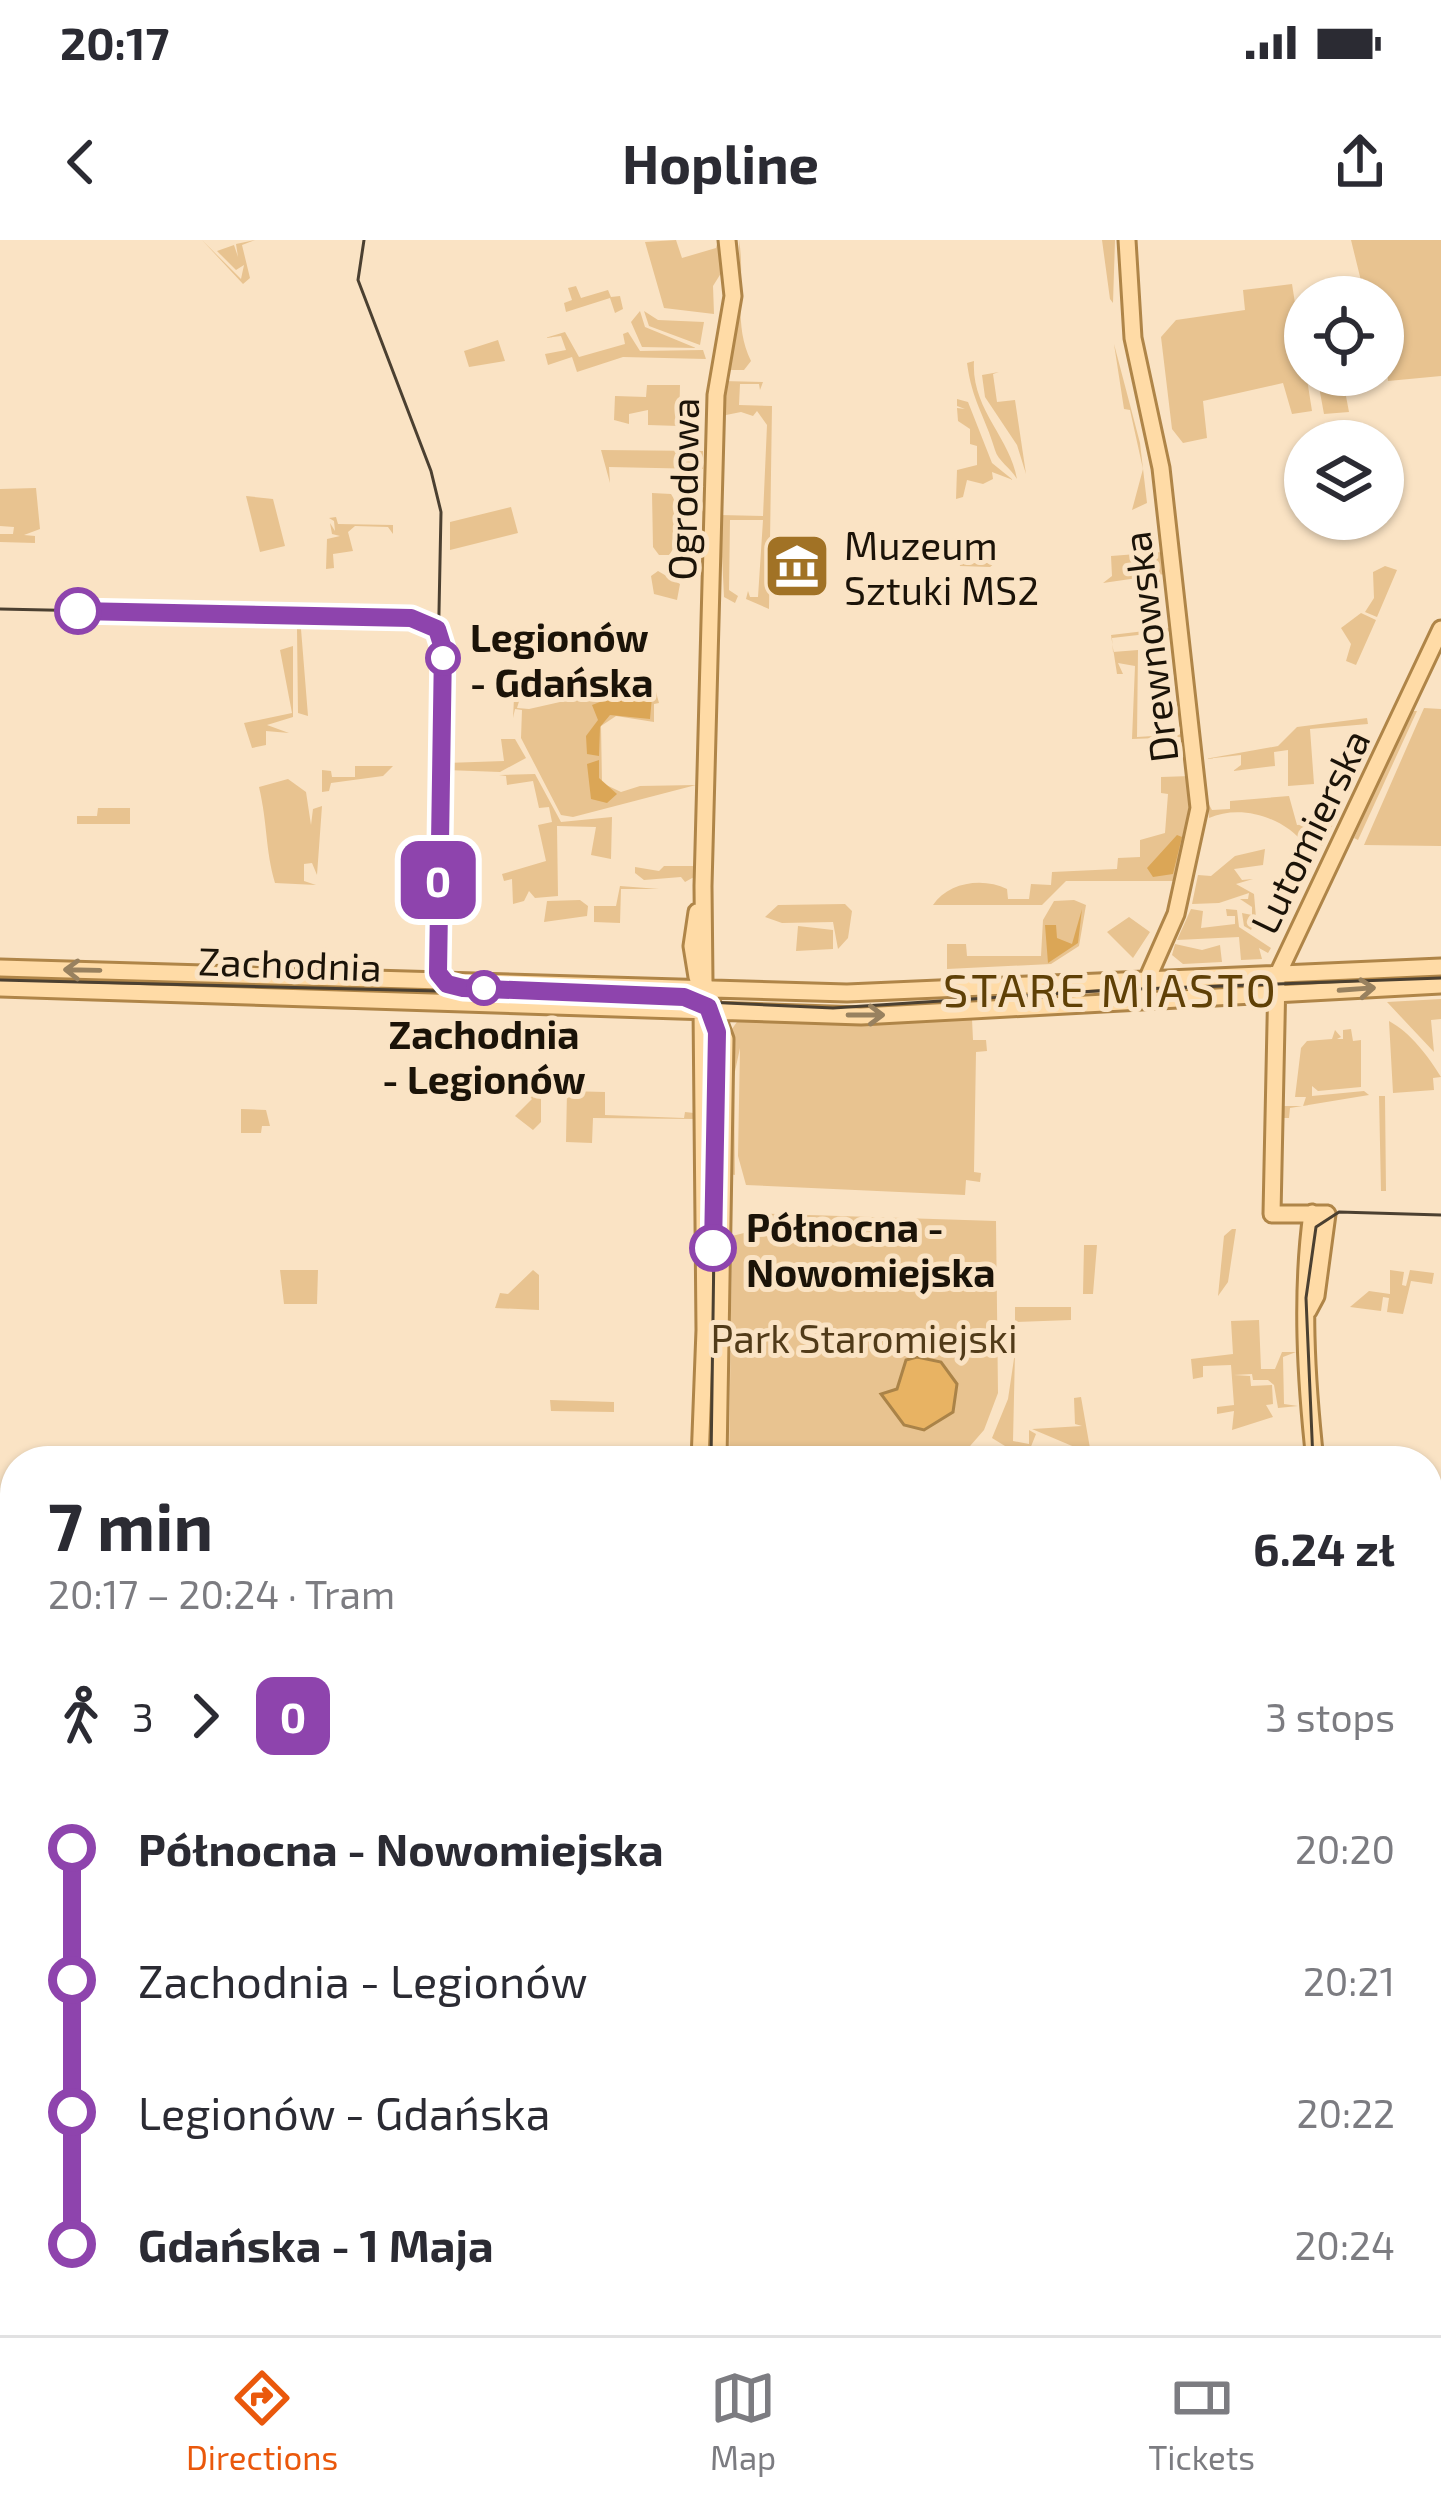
<!DOCTYPE html>
<html lang="en">
<head>
<meta charset="utf-8">
<style>
  body { margin:0; font-family:"Exo 2",sans-serif; background:#f7f7f7; color:#2b2b33; height:100vh; display:flex; flex-direction:column; font-size:45px; white-space:nowrap }
  * { box-sizing:border-box; margin:0 }
  p { font-size:39px; color:#7c7c81 }
  .icon { flex:none; width:66px; height:66px; fill:none; stroke:currentColor; stroke-width:2; stroke-linecap:round; stroke-linejoin:round }
  .map { position:relative; flex:1; overflow:hidden }
  .details { position:absolute; left:0px; top:1206px; width:1443px; height:891px; display:flex; flex-direction:column; background:#fff; border-radius:48px 48px 0 0; box-shadow:0 3px 9px #0004 }
  .details>* { flex:none }
  .badge { padding:0 24px; border-radius:18px; font-size:42px; line-height:78px }
  .controls { position:absolute; left:1284px; top:36px; display:grid; gap:24px }
  .controls a { display:grid; place-items:center; width:120px; height:120px; border-radius:50%; background:#fff; box-shadow:0 3px 9px #0004; font-size:60px }
  .map>.badge { position:absolute; translate:-50% -50%; box-shadow:0 0 0 6px #fff }
  .legs { display:flex; align-items:center; gap:18px; height:132px; padding:0 48px; font-size:39px }
  .legs p { margin-inline-start:auto }
  .head { display:flex; align-items:center; justify-content:space-between; height:204px; padding:0 48px }
  h1 { font-size:66px; font-weight:700; line-height:90px }
  ul { padding:0 48px; list-style:none }
  li { display:flex; align-items:center; gap:42px; height:132px; font-size:45px }
  li i { display:grid; place-items:center; width:18px; height:100%; margin:0 15px; background:currentColor }
  li i::after { content:''; width:30px; height:30px; margin:-15px; border:9px solid; border-radius:50%; background:#fff }
  li p { margin-inline-start:auto }
  li:first-child i { background:linear-gradient(#0000 50%,currentColor 0) }
  li:last-child i { background:linear-gradient(currentColor 50%,#0000 0) }
  .status { display:flex; justify-content:space-between; align-items:center; height:84px; padding:0 60px; background:#fff; direction:ltr }
  .status svg { height:33px; fill:currentColor }
  header { display:flex; justify-content:space-between; align-items:center; height:156px; padding:0 48px; background:#fff; font-size:54px; font-weight:700 }
  .tabs { display:flex; justify-content:space-around; align-items:center; height:168px; border-top:3px solid #e1e1e2; background:#fff; font-size:33px; color:#7c7c81 }
  .tabs a { display:grid; justify-items:center; gap:6px }
  .tabs .active { color:#ea580c }
  .map>svg:first-child { display:block }
</style>
</head>
<body>
<div class="status"><b>20:17</b><svg viewBox="0 0 49 12"><path d="M0 12V9h3v3zM5 12V6h3v6zM10 12V3h3v9zM15 12V0h3v12zM26 1h20v11H26zM47 4h2v5h-2z"/></svg></div>
<header><svg class="icon" aria-label="back" viewBox="0 0 24 24"><path d="M15 5l-7 7 7 7"/></svg>Hopline<svg class="icon" aria-label="share" viewBox="0 0 24 24"><path d="M12 15V3M7 8l5-5 5 5M5 13v7h14v-7"/></svg></header>
<div class="map">
<svg width="1441" height="2095" viewBox="0 0 1441 2095">
  <rect width="100%" height="100%" fill="#fae3c4"/>
  <path fill="#e8c390" d="M202,0L241,39L244,25L236,30L217,11L234,5L238,17L236,4L255,0L242,5L250,38L243,44Z
    M676,0L682,18L716,8L718,0L723,30L713,46L714,74L664,68L645,2Z
    M739,0C746,42 732,83 751,121L744,130H731L726,126L740,58Z
    M1102,0H1115L1113,63L1110,59Z
    M1351,0H1441V136L1388,141L1383,57H1365Z
    M1292,44L1312,171L1292,174L1283,143L1203,161L1207,198L1183,203L1172,189L1161,97L1176,80L1245,70L1243,50Z
    M576,46L581,58L608,50L611,57L620,56L623,69L615,73L610,58L566,72L564,63L572,60L568,48Z
    M640,71L645,87L696,108L642,107L631,82Z
    M644,71L658,80L704,82L700,105L649,86Z
    M565,92L579,117L625,104L623,94L628,92L640,111L703,110L706,119L623,117L577,132L572,117L548,125L545,114L566,110L561,96L545,98Z
    M498,100L505,121L469,127L464,111Z
    M1114,104L1140,203L1147,263L1132,270L1143,229L1130,170L1124,169Z
    M974,121C971,169 1010,197 1017,239C1010,227 998,221 995,210C985,176 972,161 967,123Z
    M999,132L993,134L997,162L1015,160L1026,234L1017,205L985,157L982,135Z
    M1342,135L1349,172L1324,174L1317,136Z
    M723,141L763,142L760,150L759,144H740L739,165L772,166L769,369L746,359L748,351L750,357H758L763,280H730L729,350L738,356L735,363L724,357L720,275L763,276L767,185L757,171L753,176L741,172L721,176Z
    M647,145H680L679,186L648,185V170L629,174V184L614,180L615,156L646,157Z
    M957,159L968,162L992,223L1013,240L992,232L993,239L983,244L967,240L963,257L956,259L957,230L977,225V206L970,204V189L958,181L957,168L965,169L957,166Z
    M601,210L703,211V229L609,227L610,243Z
    M36,248L40,289L24,295L35,296V303L0,302V294H13L14,287L0,286V249Z
    M652,253L671,254C681,268 680,303 669,315H659L653,307Z
    M246,256L273,259L285,306L260,312Z
    M511,267L518,293L450,310V282Z
    M336,277L338,284L393,285V294L388,287L355,286L348,292L353,311L333,314L334,328L326,329L327,299L340,296L332,294L330,283L335,291L334,281L329,278Z
    M964,303L970,310L992,305L996,322L990,327L960,326L957,308Z
    M1163,312L1165,334L1103,343L1112,336L1111,316Z
    M1385,326L1397,330L1377,377L1365,372L1374,358L1373,332Z
    M658,331L680,344L677,360L654,354L651,336Z
    M1167,350L1173,391L1112,398L1113,412L1138,410L1137,497L1186,494L1189,517L1183,497L1132,499L1135,426L1118,423L1123,434H1117L1111,395L1170,388Z
    M1361,373L1376,380L1356,425L1346,421L1351,404L1341,388Z
    M297,389H301L308,476L298,473Z
    M293,406V477L267,485L289,493L266,491V505L252,508L244,483L292,473L280,410Z
    M653,441L659,463L654,464V482L616,476L601,486L602,543L621,552L640,546L696,545L573,577L561,575L521,498L522,470L515,469L513,478L514,458H520L517,468L529,469Z
    M1424,468L1441,469V606L1364,605Z
    M1411,471H1417L1358,600L1354,598Z
    M1367,478L1368,484L1310,489L1314,544L1288,546V510L1274,512L1275,526L1233,531L1241,525V515L1205,519L1278,506L1297,487Z
    M501,499H515L526,518L500,532L446,530V523L504,521Z
    M355,526H393L383,536L331,543L329,551L322,552V530L331,531L332,537H355Z
    M535,534L561,582L612,577L611,619L591,615L596,587L557,586L558,656L535,658L529,651L524,661L513,664L512,639L504,641L502,634L546,621L538,585L552,582L549,567L539,568L533,541L507,545L506,536L499,535Z
    M1191,536L1190,577L1173,641H1066L1042,665H933C948,642 983,637 1007,649L1008,659H1029L1031,644L1051,645L1052,632L1117,629L1118,618L1140,617V600L1165,593L1168,554L1161,553V537Z
    M288,539L306,552L311,585L313,569L322,566L317,635L312,623L304,624V641L316,645L275,643C265,608 268,586 259,547Z
    M1289,556L1297,585L1334,582L1322,606L1305,605C1284,577 1241,564 1209,578L1208,563L1212,570L1230,569V561Z
    M98,568H130V584H77V576H97Z
    M1265,609L1263,625L1234,629L1242,640L1253,639L1236,644L1254,654L1256,678L1251,690L1244,686L1242,673L1252,675V667L1240,659H1248L1249,653L1219,663L1192,664L1198,635L1211,636L1235,616Z
    M664,626H696L694,637L685,642L681,637L644,640L635,633V627L659,631Z
    M620,646L659,649H621L620,683L594,682V666H616Z
    M580,660L588,666L587,676L544,682L547,661Z
    M1074,660L1086,665L1079,706L1051,724L947,729V704H966L967,716H1041L1043,680L1054,661Z
    M845,664L852,671L848,698L838,709L833,682L782,683L765,677L778,665Z
    M1191,669L1203,671L1201,688L1235,684V676H1227L1226,669L1237,670L1239,687L1271,708L1268,713L1259,708L1262,719L1241,720L1239,697L1177,700Z
    M1129,677L1150,692L1133,718L1107,692Z
    M798,686L833,690V709L796,711Z
    M1175,704L1202,710L1220,705L1222,722L1183,724L1172,715Z
    M1441,759V779L1431,780L1434,812L1387,762Z
    M739,779H972L973,800H986L987,811L976,812L974,932L981,933L980,942L966,940L965,955L746,945L738,916L740,808L734,836L735,935L729,934L732,789Z
    M1389,781C1411,793 1428,816 1441,837L1433,838L1434,850L1393,853Z
    M1351,789L1353,801L1361,800V847L1318,851L1312,846V856L1364,851L1369,855L1290,868L1289,878H1284V866H1303L1306,857H1295L1301,808L1307,801L1332,799L1335,790L1341,797L1337,799H1343V790Z
    M710,808H720L718,935L709,934Z
    M533,841H541V882L533,890L515,876L532,859L527,854Z
    M567,851L605,852V875L684,878L685,872L694,873V879L593,878L592,903L566,902Z
    M1379,856H1385L1386,951H1381Z
    M241,869L266,870L270,886H262L261,893H241Z
    M745,973L996,981L998,1153L984,1190L957,1221H729L732,996L744,993Z
    M1232,989H1236L1228,1042L1218,1056L1224,996Z
    M1084,1005H1097L1093,1054H1083Z
    M280,1030H318L317,1064H284Z
    M533,1030L539,1035V1070L495,1068L500,1053L508,1054Z
    M1390,1030L1404,1032L1402,1045L1406,1046L1410,1030L1434,1033L1432,1044L1411,1041L1403,1074L1387,1072L1389,1058L1383,1057L1381,1071L1350,1067L1369,1051L1390,1054Z
    M1015,1067H1071V1080L1015,1082Z
    M1259,1080L1261,1129H1275L1282,1112H1296L1283,1117L1284,1164L1298,1166L1278,1168L1274,1145L1268,1140H1253L1252,1134L1234,1135L1250,1136L1251,1146L1272,1145L1273,1164L1266,1165L1273,1177L1232,1190L1234,1171L1217,1174V1167L1234,1165L1231,1125L1203,1126V1137L1193,1139L1191,1119L1233,1114L1231,1081Z
    M1015,1112L1013,1201L1029,1204V1190L1036,1194L1026,1219L992,1198L1008,1159Z
    M1081,1157L1091,1214L1032,1189L1082,1186L1075,1184L1074,1158Z
    M550,1160L614,1162V1172L551,1171Z
    M699,2082H941L952,2094L963,2082H1113L1123,2095H697Z
    M1288,2082H1402L1401,2091L1285,2095Z"/>
  <path fill="#dba656" d="M621,454L652,457L650,479L610,475L600,487L599,516L587,514L586,496L598,480L592,465Z
    M599,520V538L617,554L607,563L591,559L587,524Z
    M1177,595L1182,597L1173,634L1153,637L1147,628Z
    M1082,669L1078,703L1048,723L1045,685H1056L1057,698L1072,704Z"/>
  <path fill="#e8b363" stroke="#aa8348" stroke-width="3" d="M917,1117L941,1122L957,1144L953,1172L924,1190L904,1185L881,1154L897,1149L906,1120Z"/>
  <g fill="none" stroke-linecap="round" stroke-linejoin="round">
    <g stroke="#af8548" stroke-width="21">
      <path id="major" d="M1127,0L1133,98L1161,228L1199,568L1176,674L1138,760
        M0,728L847,753L1441,727
        M697,737L692,706L697,672
        M0,748L861,776L1441,745
        M1312,973C1301,1054 1306,1139 1315,1221
        M1308,1071L1316,1056L1327,974H1272L1277,736L1441,389
        M700,1221L705,1090L702,767
        M718,1221L725,799L704,742L703,646L716,155L733,56L727,0
        M1428,2021L1441,2081"/>
    </g>
    <use href="#major" stroke="#ffdba6" stroke-width="15"/>
    <path stroke="#4b4031" stroke-width="3" d="M364,0L358,40L431,231L441,272L432,720L437,741L456,751
      M0,369L411,378L430,383L443,402
      M0,740L516,753L833,768L1111,750L1441,738
      M696,759L711,772L717,792L711,1221
      M1313,1221L1306,1058L1316,987L1339,972L1441,975
      M0,1538H15
      M1428,1908L1436,1950
      M1428,1935L1441,2017
      M412,2095V2082"/>
  </g>
  <defs><path id="oneway-shaft" d="M-6 0H5M1.5-3L5.5 0L1.5 3" fill="none" stroke-width="1.6" stroke-linecap="round" stroke-linejoin="round" transform="scale(3)"/></defs>
  <g stroke="#98815f">
    <use href="#oneway-shaft" transform="translate(82 730) rotate(-179)"/>
    <use href="#oneway-shaft" transform="translate(1357 749) rotate(-4)"/>
    <use href="#oneway-shaft" transform="translate(866 775)"/>
  </g>
  <g fill="none" stroke-linecap="round" stroke-linejoin="round">
    <g stroke="#fff" stroke-width="27">
      <path id="line-1" d="M78,371L411,378L437,389L443,408L438,733L447,744L463,748L684,757L708,767L717,792L713,1008"/>
    </g>
    <use href="#line-1" stroke="#8e44ad" stroke-width="18"/>
  </g>
  <defs>
    <g id="museum-square" transform="scale(3.45)"><rect x="-9" y="-9" width="18" height="18" rx="4" fill="#a17225" stroke="#fae3c4"/><path d="M0-6L6-3V-2H-6V-3ZM-5-1h2V3h-2ZM-1-1h2V3h-2ZM3-1h2V3H3ZM-6 4H6V6H-6Z" fill="#fff"/></g>
  </defs>
  <g fill-rule="evenodd">
    <use href="#museum-square" x="797" y="326"/>
  </g>
  <g fill="#fff" stroke="#8e44ad" stroke-width="6">
    <circle cx="78" cy="371" r="21"/>
    <circle cx="443" cy="418" r="15"/>
    <circle cx="484" cy="748" r="15"/>
    <circle cx="713" cy="1008" r="21"/>
  </g>
  <g text-anchor="middle" dominant-baseline="central" stroke-width="10" stroke-linejoin="round" paint-order="stroke">
    <g font-size="39" fill="#1b1308" stroke="#fae3c4">
      <text transform="translate(682 249) rotate(-89)">Ogrodowa</text>
      <text transform="translate(1149 407) rotate(-97)">Drewnowska</text>
      <text transform="translate(1309 591) rotate(-64)">Lutomierska</text>
      <text transform="translate(290 723) rotate(2)">Zachodnia</text>
    </g>
    <g font-size="39" fill="#1b1308" stroke="#fae3c4" text-anchor="start">
      <text x="844" y="304">Muzeum<tspan x="844" dy="45">Sztuki MS2</tspan></text>
    </g>
    <g font-size="39" font-weight="bold" fill="#1b1308" stroke="#fae3c4" text-anchor="start">
      <text x="470" y="396">Legionów<tspan x="470" dy="45">- Gdańska</tspan></text>
      <text x="484" y="793" text-anchor="middle">Zachodnia<tspan x="484" dy="45">- Legionów</tspan></text>
      <text x="746" y="986">Północna -<tspan x="746" dy="45">Nowomiejska</tspan></text>
    </g>
    <g font-size="39" fill="#513b19" stroke="#fae3c4">
      <text x="864" y="1097">Park Staromiejski</text>
    </g>
    <g font-size="45" letter-spacing="3" fill="#5f4006" stroke="#fae3c4">
      <text x="1111" y="749">STARE MIASTO</text>
    </g>
  </g>
</svg>
<div class="controls">
<a><svg class="icon" aria-label="locate" viewBox="0 0 24 24"><circle cx="12" cy="12" r="6"/><path d="M12 2v4M12 18v4M2 12h4M18 12h4"/></svg></a>
<a><svg class="icon" aria-label="layers" viewBox="0 0 24 24"><path d="M12 4l9 5-9 5-9-5zM3 14l9 5 9-5"/></svg></a>
</div>
<b class="badge" style="left:438px;top:640px;background:#8e44ad;color:#fff">0</b>
<section class="details">
<div class="head"><div><h1>7 min</h1><p>20:17 – 20:24 · Tram</p></div><b>6.24 zł</b></div>
<div class="legs"><svg class="icon" aria-label="walk" viewBox="0 0 24 24"><circle cx="13" cy="4" r="2"/><path d="M13 8l-2 6 4 7M11 14l-3 7M7 12l3-4h3l4 4"/></svg>3<svg class="icon" aria-label="forward" viewBox="0 0 24 24"><path d="M9 5l7 7-7 7"/></svg><b class="badge" style="background:#8e44ad;color:#fff">0</b><p>3 stops</p></div>
<ul>
<li><i style="color:#8e44ad"></i><b>Północna - Nowomiejska</b><p>20:20</p></li>
<li><i style="color:#8e44ad"></i><span>Zachodnia - Legionów</span><p>20:21</p></li>
<li><i style="color:#8e44ad"></i><span>Legionów - Gdańska</span><p>20:22</p></li>
<li><i style="color:#8e44ad"></i><b>Gdańska - 1 Maja</b><p>20:24</p></li>
</ul>
</section>
</div>
<nav class="tabs">
<a class="active"><svg class="icon" aria-label="directions" viewBox="0 0 24 24"><path d="M12 3l9 9-9 9-9-9zM9 14v-3h6M13 9l2 2-2 2"/></svg>Directions</a>
<a><svg class="icon" aria-label="map" viewBox="0 0 24 24"><path d="M3 6l6-2 6 2 6-2v14l-6 2-6-2-6 2zM9 4v14M15 6v14"/></svg>Map</a>
<a><svg class="icon" aria-label="tickets" viewBox="0 0 24 24"><path d="M3 7h18v10H3zM15 7v10"/></svg>Tickets</a>
</nav>
</body>
</html>
